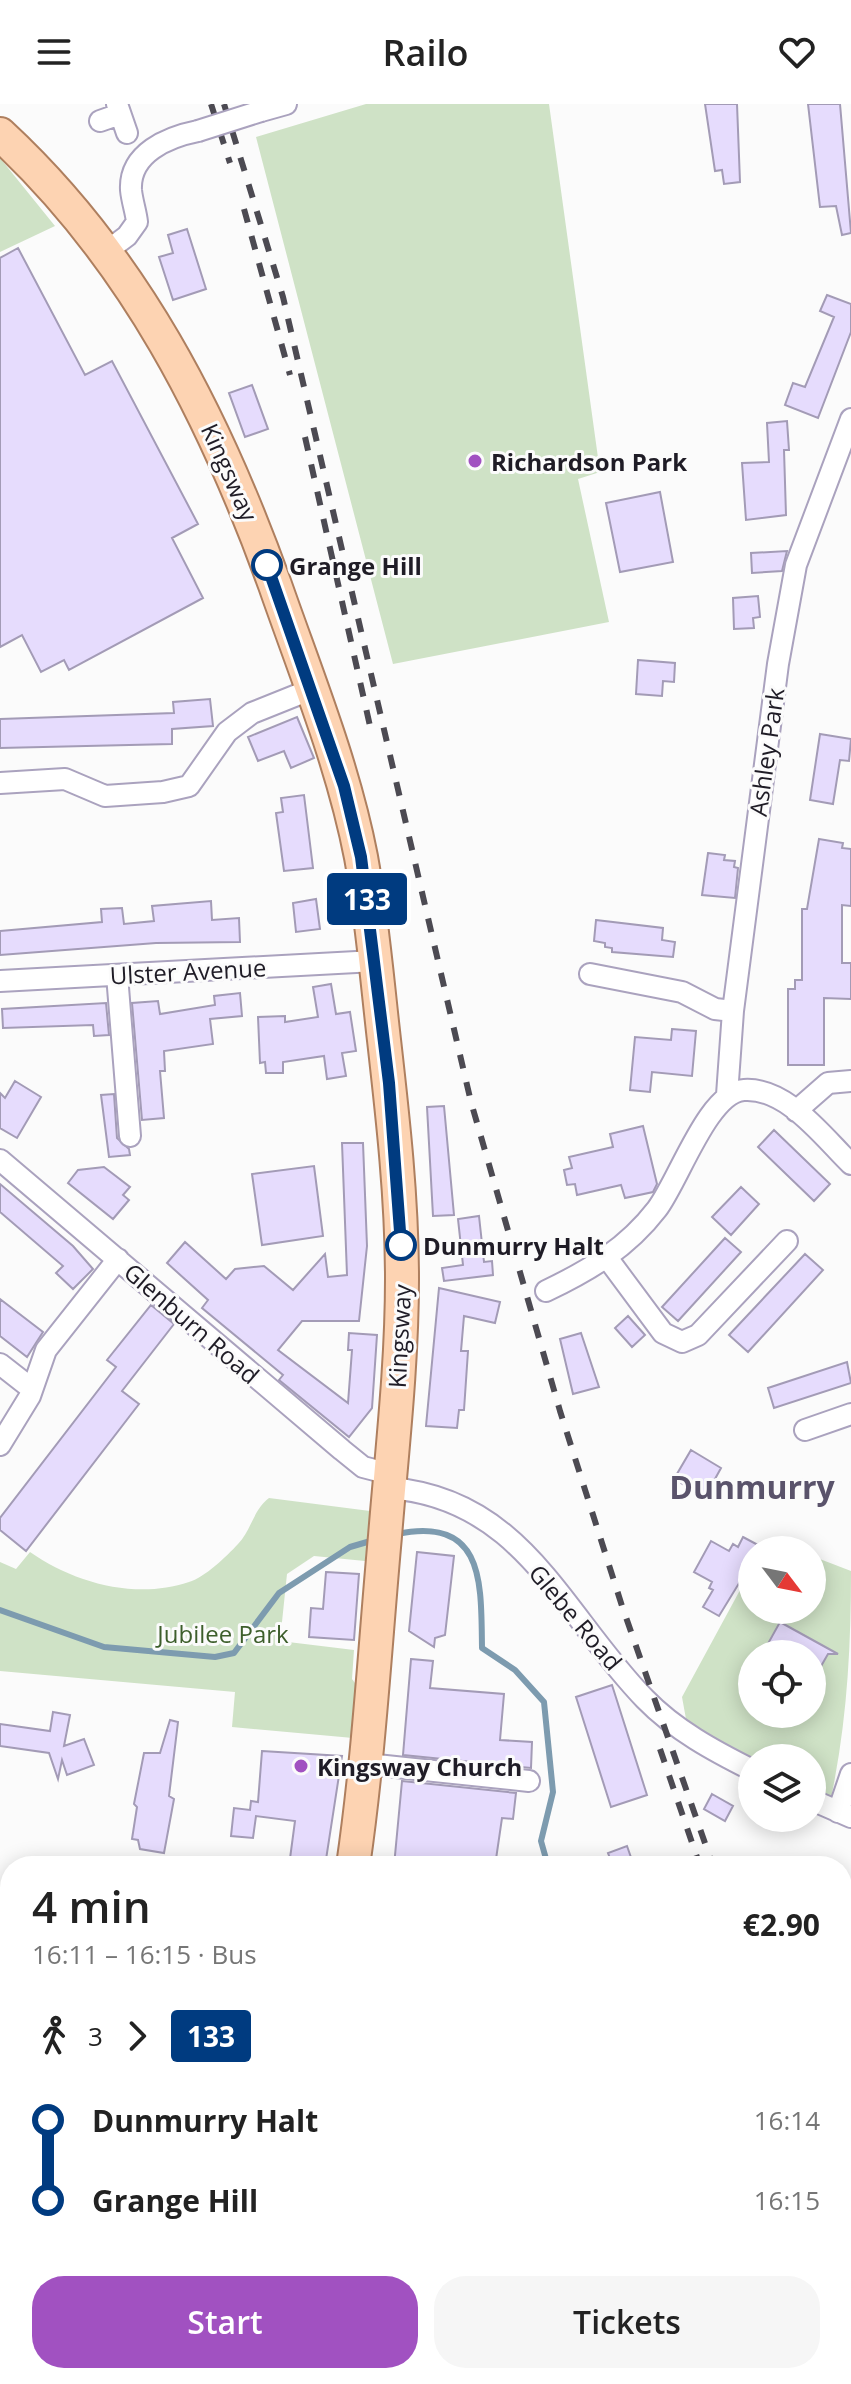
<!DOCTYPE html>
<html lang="en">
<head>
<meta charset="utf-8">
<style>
  body { margin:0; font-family:"Open Sans",sans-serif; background:#f6f6f6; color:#222; height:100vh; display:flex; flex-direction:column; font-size:30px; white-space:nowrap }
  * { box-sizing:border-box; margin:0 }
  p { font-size:26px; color:#767676 }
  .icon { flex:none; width:44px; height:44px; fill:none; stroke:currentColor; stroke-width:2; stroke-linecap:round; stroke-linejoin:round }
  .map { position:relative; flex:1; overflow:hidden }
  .side { position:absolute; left:0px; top:1752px; width:852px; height:528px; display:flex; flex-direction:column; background:#fff; border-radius:32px 32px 0 0; box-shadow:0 4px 20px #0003 }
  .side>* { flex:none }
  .badge { padding:0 16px; border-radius:6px; font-size:28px; line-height:52px }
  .needle { width:52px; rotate:122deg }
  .buttons { position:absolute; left:738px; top:1432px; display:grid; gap:16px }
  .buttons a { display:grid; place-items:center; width:88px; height:88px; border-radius:50%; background:#fff; box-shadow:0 4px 20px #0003; font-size:40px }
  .map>.badge { position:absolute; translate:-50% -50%; box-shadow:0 0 0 4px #fff }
  .legs { display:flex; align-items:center; gap:12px; height:88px; padding:0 32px; font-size:26px }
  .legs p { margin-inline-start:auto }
  .headline { display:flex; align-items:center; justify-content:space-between; height:136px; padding:0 32px }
  h1 { font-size:44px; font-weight:600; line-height:60px }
  .primary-button { display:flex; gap:16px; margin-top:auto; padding:16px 32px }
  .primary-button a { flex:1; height:92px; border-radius:32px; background:#a151c1; color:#fff; font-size:32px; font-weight:600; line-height:92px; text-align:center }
  .primary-button a+a { background:#f6f6f6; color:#222 }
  ul { padding:0 32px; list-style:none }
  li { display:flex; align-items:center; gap:28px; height:80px; font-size:30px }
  li i { display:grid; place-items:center; width:12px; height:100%; margin:0 10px; background:currentColor }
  li i::after { content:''; width:20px; height:20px; margin:-10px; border:6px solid; border-radius:50%; background:#fff }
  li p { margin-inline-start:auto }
  li:first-child i { background:linear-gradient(#0000 50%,currentColor 0) }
  li:last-child i { background:linear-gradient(currentColor 50%,#0000 0) }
  header { display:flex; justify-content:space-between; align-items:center; height:104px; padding:0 32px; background:#fff; font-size:36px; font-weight:600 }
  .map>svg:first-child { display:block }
</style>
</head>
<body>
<header><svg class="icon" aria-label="menu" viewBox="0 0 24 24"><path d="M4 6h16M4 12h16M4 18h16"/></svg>Railo<svg class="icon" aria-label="heart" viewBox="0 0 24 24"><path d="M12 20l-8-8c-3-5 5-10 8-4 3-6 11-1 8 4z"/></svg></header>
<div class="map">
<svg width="851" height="2280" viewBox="0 0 851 2280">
  <rect width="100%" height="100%" fill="#fbfbfb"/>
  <path fill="#cfe2c6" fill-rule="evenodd" d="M366,0H549L600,368L578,375L609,518L393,560L256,33Z
    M0,54L55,122L0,148Z
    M269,1394L370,1407L365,1457L314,1452L287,1470L280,1537L354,1546L352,1575L358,1583L353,1634L232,1623L235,1588L0,1567V1458L16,1465L30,1448C74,1479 136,1496 189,1478C204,1474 227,1452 238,1440C251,1427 253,1406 269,1394Z
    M812,1452L851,1467C851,1545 847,1618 831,1694L812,1684V1654H753L705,1629L686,1615L682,1593L752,1464V1506H812ZM752,1550H812V1610H752Z
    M0,1948L10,1949V2079L0,2077Z"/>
  <path fill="#a4bc98" d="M851,1913V1976L842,1965V1916Z"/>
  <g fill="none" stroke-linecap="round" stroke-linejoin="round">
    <path stroke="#7d9baf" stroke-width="6" d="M397,1430C485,1412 481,1479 482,1544L515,1566L544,1598L553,1688L541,1737L548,1762
      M0,1506L104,1543L215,1553L234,1549L279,1489L350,1443L374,1436
      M842,1912L851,1934"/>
  </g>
  <path fill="#e6dcfd" stroke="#a39bb6" stroke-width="2" d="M705,0H737L740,78L724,80L722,66L715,67Z
    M808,0H840L851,129L842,131L836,102L820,103Z
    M187,125L206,185L173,196L159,153L173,149L168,131Z
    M18,144L85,271L112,257L198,420L172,434L203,494L69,566L64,556L41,568L22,531L0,543V154Z
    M827,191L851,200V228L818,314L785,301L793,279L805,283L834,213L820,207Z
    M252,281L268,325L245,333L229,289Z
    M787,317L789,346H784L786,411L746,416L742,359L769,358L767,319Z
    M660,388L673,458L620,468L606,399Z
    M787,447L782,467L752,469L751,449Z
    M758,492L760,513L753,514L754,524L734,525L733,494Z
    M638,556L675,559L674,578L663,577L662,592L636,590Z
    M210,595L213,622L172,625V640L0,644V615L174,609L173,598Z
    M297,613L314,654L291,664L284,647L258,657L248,633Z
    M820,630L851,635L849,657L840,656L833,700L810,696Z
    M304,691L313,764L284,767L276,709L283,708L281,694Z
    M819,735L843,739L842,744L851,745V802L842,801V859H851V895L824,894V961H788V885H795V876H802V805H807Z
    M708,749L725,751L724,756L735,757L734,763L738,764L735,794L702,791Z
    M316,795L320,825L296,828L293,799Z
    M211,797L212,816L239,814L240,838L156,839L0,851V827L102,818L101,805L122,804L124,820L154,817L152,802Z
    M596,816L663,824L662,836L675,838L673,853L612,848V844L605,843V839L594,837Z
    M331,880L336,910L350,908L356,947L342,949L346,972L327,975L324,952L283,958V969H266L265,958L260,959L258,913L285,912V918L318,913L313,883Z
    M240,889L242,912L210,915L213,940L164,947L165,967H160L164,1014L142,1016L132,899L158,897L160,910L215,901L214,892Z
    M106,899L109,931L94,932L93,921L3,924L2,905Z
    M672,925L696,927L692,972L652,968L650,988L630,986L635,933L671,936Z
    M15,977L41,993L17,1034L0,1024V989L5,994Z
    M114,990L117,1034L129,1045L130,1051L109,1053L101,991Z
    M444,1002L454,1111L433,1112L427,1003Z
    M643,1022L657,1080L653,1088L625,1094L621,1081L577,1091L575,1080L567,1081L564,1066L572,1064L569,1053L613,1043L610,1030Z
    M774,1026L830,1080L814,1097L758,1043Z
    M342,1039H363L367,1142L359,1217H302L278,1246L348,1299L352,1246H348L349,1229L377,1231L372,1304L349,1333L279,1276L283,1271L202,1204L208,1196L167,1159L185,1138L226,1175L235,1165L264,1162L293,1186L325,1150L328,1173L347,1171Z
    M314,1062L323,1132L262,1141L252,1070Z
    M104,1063L130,1083L123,1091L129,1096L113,1115L68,1079L78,1066Z
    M0,1080L73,1142L93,1165L73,1185L56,1169L63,1162L0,1108Z
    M741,1083L759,1100L731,1131L712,1113Z
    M479,1112L484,1158L492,1157L493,1171L444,1177L442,1164L463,1161L458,1115Z
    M725,1134L741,1148L678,1217L662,1203Z
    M805,1150L823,1166L748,1248L729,1231Z
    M439,1184L500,1198L495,1219L464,1212L461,1247H468L464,1306H459L457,1324L426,1322Z
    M0,1195L43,1228L27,1253L0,1232Z
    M151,1201L174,1220L122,1287L139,1300L26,1447L0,1426V1414L116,1263L107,1256Z
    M628,1212L645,1231L632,1243L615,1224Z
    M581,1229L599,1283L573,1290L560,1235Z
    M847,1258L851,1279L774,1304L768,1284Z
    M691,1346L721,1364L705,1393L674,1375Z
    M743,1433L758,1441L752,1446V1458L719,1512L703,1503L713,1486L709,1484L712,1478L694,1468L711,1437L729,1447L733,1440L738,1443Z
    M417,1448L454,1452L445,1531L435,1534L434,1543L409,1527Z
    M326,1468L359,1470L354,1536L309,1533L311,1504L323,1505Z
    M780,1518L838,1550H828L812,1578V1550H774L765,1545Z
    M411,1555L433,1557L430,1584L504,1590L500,1636L532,1638L531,1664L403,1651Z
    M612,1581L647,1691L611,1703L576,1593Z
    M53,1608L70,1611L64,1642L84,1635L94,1661L67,1671L62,1656L58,1675L49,1649L0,1642V1620L50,1627Z
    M170,1616L178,1618L169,1692L174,1695L164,1749L140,1745L138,1736L132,1735L137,1703L134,1700L144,1649H160Z
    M262,1647L342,1652L325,1762H289L295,1717L256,1712L253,1734L231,1732L234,1704L250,1706L251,1697L258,1698Z
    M402,1677L516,1689L513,1715L502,1714L495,1762H394Z
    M712,1690L733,1702L725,1717L704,1705Z
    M627,1742L634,1762H613L608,1749Z"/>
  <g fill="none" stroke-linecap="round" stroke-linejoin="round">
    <g stroke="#aaa2be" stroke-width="24">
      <path id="street" d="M117,0L127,29
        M261,7L286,0
        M100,17L120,10
        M107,147L127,132L137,118C136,108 132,97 131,86C129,49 168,33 198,27
        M0,679L65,675L105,692L163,688L189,682L227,628L252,609L312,585
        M590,870L682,888L715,905L733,907
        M117,871L130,1032
        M0,877L375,857
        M727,991L733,907L778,560L796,461L851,315
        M796,1007L828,979L851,977
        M0,1056L342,1346L363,1363L390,1370
        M608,1155L663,1229L682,1238L698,1231L787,1137
        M546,1187C590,1166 627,1144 657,1105C679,1076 708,988 744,986C787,983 824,1034 851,1060
        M0,1260L32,1285
        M805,1326L851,1310
        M0,1341L30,1292L46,1246L118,1155
        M389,1384C523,1394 562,1510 645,1595C675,1626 714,1647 752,1666
        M367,1660L529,1677
        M812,1696L851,1713
        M838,1708L851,1670
        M0,1873L10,1875
        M547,2270L555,2280
        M685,2270L694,2280"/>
    </g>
    <g stroke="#aaa2be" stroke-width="32">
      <path id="secondary" d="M842,1896L851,1892"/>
    </g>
    <g stroke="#ae7f5f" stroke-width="36">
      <path id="primary" d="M0,30C134,154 214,312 275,481C306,570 343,660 361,753C372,813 377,875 384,936C393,1015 402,1095 402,1175C402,1261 392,1346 385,1432C375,1542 369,1652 353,1762
        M347,2270L350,2280"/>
    </g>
    <use href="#street" stroke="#fff" stroke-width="20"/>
    <use href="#secondary" stroke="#fff" stroke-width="28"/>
    <use href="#primary" stroke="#fdd3b2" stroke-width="32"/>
    <path stroke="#4c4a52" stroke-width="6" stroke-dasharray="14 14" stroke-linecap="butt" d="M211,0L230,59
      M224,0L283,193L471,998L560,1307L622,1502L713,1762
      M244,105L290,271
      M305,333L370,622
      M660,1645L700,1762
      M842,2106L851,2131
      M842,2140L851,2164"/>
    <g stroke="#aaa2be" stroke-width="24" stroke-linecap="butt">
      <path id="street-bridge" d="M198,27L261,7"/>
    </g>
    <use href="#street-bridge" stroke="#fff" stroke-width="20"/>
  </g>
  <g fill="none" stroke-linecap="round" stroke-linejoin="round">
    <g stroke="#fff" stroke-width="18">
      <path id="line-1" d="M267,461L344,682L361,753L389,979L401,1141"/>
    </g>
    <use href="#line-1" stroke="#003b80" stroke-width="12"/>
  </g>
  <g fill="#a151c1" stroke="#fbfbfb" stroke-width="3">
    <circle cx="475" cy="357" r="8"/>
    <circle cx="301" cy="1662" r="8"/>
  </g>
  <g fill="#fff" stroke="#003b80" stroke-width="4">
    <circle cx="267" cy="461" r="14"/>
    <circle cx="401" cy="1141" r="14"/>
  </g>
  <g text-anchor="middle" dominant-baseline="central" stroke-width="6" stroke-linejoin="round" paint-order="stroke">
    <g font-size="24" font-weight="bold" fill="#1f1c26" stroke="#fbfbfb" text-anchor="start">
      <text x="491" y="357">Richardson Park</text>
      <text x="317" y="1662">Kingsway Church</text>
    </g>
    <g font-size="24" fill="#1f1c26" stroke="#fbfbfb">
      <text transform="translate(230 368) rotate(66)">Kingsway</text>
      <text transform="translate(766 648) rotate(-82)">Ashley Park</text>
      <text transform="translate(188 867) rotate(-3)">Ulster Avenue</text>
      <text transform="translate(192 1219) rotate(41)">Glenburn Road</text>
      <text transform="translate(399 1232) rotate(-87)">Kingsway</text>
      <text transform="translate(576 1513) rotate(50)">Glebe Road</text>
    </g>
    <g font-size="24" font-weight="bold" fill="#1f1c26" stroke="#fbfbfb" text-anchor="start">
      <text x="289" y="461">Grange Hill</text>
      <text x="423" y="1141">Dunmurry Halt</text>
    </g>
    <g font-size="24" fill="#3d5e2b" stroke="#fbfbfb">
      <text x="223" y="1529">Jubilee Park</text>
    </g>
    <g font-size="32" font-weight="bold" fill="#5a536b" stroke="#fbfbfb">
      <text x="752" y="1382">Dunmurry</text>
    </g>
  </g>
</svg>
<div class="buttons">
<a><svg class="needle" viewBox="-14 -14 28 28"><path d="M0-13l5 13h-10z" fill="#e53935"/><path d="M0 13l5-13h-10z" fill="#767676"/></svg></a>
<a><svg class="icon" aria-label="locate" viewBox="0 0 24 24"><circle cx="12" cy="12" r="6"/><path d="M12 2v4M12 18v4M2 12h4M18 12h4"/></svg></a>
<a><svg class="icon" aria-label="layers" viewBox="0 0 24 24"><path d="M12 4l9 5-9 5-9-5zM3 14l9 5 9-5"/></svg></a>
</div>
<b class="badge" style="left:367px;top:795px;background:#003b80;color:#fff">133</b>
<section class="side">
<div class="headline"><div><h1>4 min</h1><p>16:11 – 16:15 · Bus</p></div><b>€2.90</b></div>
<div class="legs"><svg class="icon" aria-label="walk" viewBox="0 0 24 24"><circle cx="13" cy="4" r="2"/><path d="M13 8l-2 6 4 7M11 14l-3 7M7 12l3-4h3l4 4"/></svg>3<svg class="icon" aria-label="forward" viewBox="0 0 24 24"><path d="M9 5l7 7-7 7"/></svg><b class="badge" style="background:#003b80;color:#fff">133</b></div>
<ul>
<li><i style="color:#003b80"></i><b>Dunmurry Halt</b><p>16:14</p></li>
<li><i style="color:#003b80"></i><b>Grange Hill</b><p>16:15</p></li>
</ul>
<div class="primary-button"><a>Start</a><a>Tickets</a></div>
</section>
</div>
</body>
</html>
